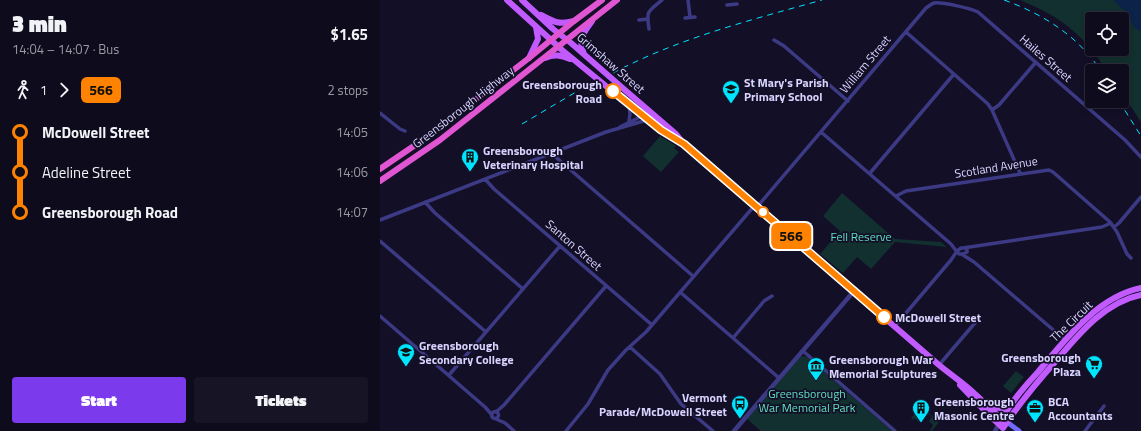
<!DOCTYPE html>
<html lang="en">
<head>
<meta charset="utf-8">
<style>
  body { margin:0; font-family:"Titillium Web",sans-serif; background:#171425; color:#f1f3f6; height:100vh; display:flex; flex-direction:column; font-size:15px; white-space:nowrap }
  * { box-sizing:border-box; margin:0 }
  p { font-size:13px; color:#9b9ba3 }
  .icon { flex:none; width:22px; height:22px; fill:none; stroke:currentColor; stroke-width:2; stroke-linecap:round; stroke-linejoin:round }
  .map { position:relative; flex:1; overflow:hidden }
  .side { display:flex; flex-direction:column; background:#0e0b1c; width:380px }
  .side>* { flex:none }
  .badge { padding:0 8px; border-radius:6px; font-size:14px; line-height:26px }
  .tools { position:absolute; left:705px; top:12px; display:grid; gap:8px }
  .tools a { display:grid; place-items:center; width:44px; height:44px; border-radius:4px; background:#0e0b1c; box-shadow:0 2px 6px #0003,0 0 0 1px #2e2b3b; font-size:20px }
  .map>.badge { position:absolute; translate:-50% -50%; box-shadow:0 0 0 2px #fff }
  .legs { display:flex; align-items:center; gap:6px; height:44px; padding:0 12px; font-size:13px }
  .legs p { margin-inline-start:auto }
  .summary { display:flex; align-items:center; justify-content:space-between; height:68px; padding:0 12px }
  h1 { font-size:22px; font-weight:800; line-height:30px }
  .primary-button { display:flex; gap:8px; margin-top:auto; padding:8px 12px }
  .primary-button a { flex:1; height:46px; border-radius:4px; background:#7c3aed; color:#fff; font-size:16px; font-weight:800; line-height:46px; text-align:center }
  .primary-button a+a { background:#171425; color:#f1f3f6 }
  ul { padding:0 12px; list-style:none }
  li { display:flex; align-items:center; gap:14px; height:40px; font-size:15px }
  li i { display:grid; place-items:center; width:6px; height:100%; margin:0 5px; background:currentColor }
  li i::after { content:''; width:10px; height:10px; margin:-5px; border:3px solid; border-radius:50%; background:#0e0b1c }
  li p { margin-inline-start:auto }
  li:first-child i { background:linear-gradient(#0000 50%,currentColor 0) }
  li:last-child i { background:linear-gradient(currentColor 50%,#0000 0) }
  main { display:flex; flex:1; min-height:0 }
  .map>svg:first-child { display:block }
</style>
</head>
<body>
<main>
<section class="side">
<div class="summary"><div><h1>3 min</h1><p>14:04 – 14:07 · Bus</p></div><b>$1.65</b></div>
<div class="legs"><svg class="icon" aria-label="walk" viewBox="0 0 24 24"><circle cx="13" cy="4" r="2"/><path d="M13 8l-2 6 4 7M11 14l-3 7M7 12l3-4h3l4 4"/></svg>1<svg class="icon" aria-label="forward" viewBox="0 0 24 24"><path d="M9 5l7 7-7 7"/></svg><b class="badge" style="background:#ff8200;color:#111">566</b><p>2 stops</p></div>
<ul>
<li><i style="color:#ff8200"></i><b>McDowell Street</b><p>14:05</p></li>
<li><i style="color:#ff8200"></i><span>Adeline Street</span><p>14:06</p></li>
<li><i style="color:#ff8200"></i><b>Greensborough Road</b><p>14:07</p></li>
</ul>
<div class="primary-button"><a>Start</a><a>Tickets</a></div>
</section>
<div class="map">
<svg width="761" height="431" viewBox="0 0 761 431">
  <rect width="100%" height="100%" fill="#130f26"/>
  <path fill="#12302f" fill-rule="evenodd" d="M640,0H761V122L742,93V71H727C716,54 702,37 686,25C672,14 656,7 640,0ZM712,19H742V49H712Z
    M280,136L296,146L294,148L299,152L281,172L263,156Z
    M462,193L515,239L561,242L567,247L515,242L491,269L477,257L463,273L440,254L460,231L443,216Z
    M423,356L427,357L512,431H381L367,419L420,357Z
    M636,371L644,377L631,393L623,386Z
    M541,406L559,422L552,431L550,430L553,425L549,421L552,417L547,412L539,422L534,418L533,420L531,418Z"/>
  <path fill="#0c2248" d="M733,0H761V32L754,27L744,10Z"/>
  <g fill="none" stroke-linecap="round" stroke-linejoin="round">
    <path stroke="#3d3a85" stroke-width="3.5" d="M308,0L310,17
      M347,5L357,4
      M305,18L315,17
      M259,20L268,19
      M269,29C266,10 268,12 282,0
      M526,32L608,104L612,110L640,173
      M394,40L404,46L468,101
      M249,105L250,114L249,121
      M612,110L619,105L656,62
      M0,113L20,129L25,131
      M240,127L262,116
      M441,132L571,244L577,252
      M171,153L313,276
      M490,173L574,74
      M105,179L114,189L272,325
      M516,196L526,191L669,170L673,172L730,222L737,232L747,254L751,258
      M45,202L55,213L143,289
      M377,207L546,8C549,6 551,4 554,3C562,2 590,8 598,12L745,140L761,157
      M0,220L226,132L267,120
      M734,227L739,223L761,197
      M0,241L106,332
      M581,248H586L587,250V252L583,254H579L577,251Z
      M583,248L722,227L731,223
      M583,255L594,262L685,340
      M300,292L399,378
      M0,316L105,407L112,415
      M515,326L571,260L577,251
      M353,338L384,301L392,296
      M250,347L280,374L301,404L333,431
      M423,351L515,431
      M559,365L600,317
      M69,375L180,246
      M111.5 415a3.5 3.5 0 1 1 7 0a3.5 3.5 0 1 1-7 0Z
      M116,412L124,405L226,286
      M116,419L125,423L134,431
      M186,431L208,404L228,370L246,350L266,332L375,205
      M705,431L724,406"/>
    <path stroke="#3d3a85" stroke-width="4.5" d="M354,431L474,291
      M615,431L619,424"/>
    <path stroke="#6f6bff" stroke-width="5" d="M627,422L639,431"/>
    <path stroke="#c25bff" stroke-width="6" d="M127,0L182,50L271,123L281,130L301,142
      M142,0L173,29L191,43L246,91L296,134L304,144L559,365C571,375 585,384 596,395C606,404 615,415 627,422
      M161,15C174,22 179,25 194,21
      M204,54C197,39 204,33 212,21
      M149,58L158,39L156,27
      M165,58C174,54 181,55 190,59
      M580,385L606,412L623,428C639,404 657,382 676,361C699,334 725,302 761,295
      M608,404C615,408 621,410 629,407
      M621,421C630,403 644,387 658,372C685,340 717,297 761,288"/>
    <path stroke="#e055d1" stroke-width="6" d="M0,169L47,137L149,58L194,21L222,0
      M0,181L60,140L237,0"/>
    <path stroke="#00e5ff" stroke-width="1" stroke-dasharray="6 5" stroke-linecap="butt" d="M624,0C663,14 698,36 721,71
      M233,73C299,38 371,20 442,0
      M739,101L761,136
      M142,124L201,89"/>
  </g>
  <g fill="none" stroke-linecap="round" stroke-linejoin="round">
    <g stroke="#fff" stroke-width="9">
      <path id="line-1" d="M233,91L281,130L304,144L504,317"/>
    </g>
    <use href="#line-1" stroke="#ff8200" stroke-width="6"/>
  </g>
  <defs>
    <g id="school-pin" transform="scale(0.9)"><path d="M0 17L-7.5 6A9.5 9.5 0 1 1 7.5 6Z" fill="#00e5ff" stroke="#130f26"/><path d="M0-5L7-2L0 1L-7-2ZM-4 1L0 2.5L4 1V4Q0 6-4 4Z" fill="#111"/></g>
    <g id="building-pin" transform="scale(0.9)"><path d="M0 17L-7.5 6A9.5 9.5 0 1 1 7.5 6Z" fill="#00e5ff" stroke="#130f26"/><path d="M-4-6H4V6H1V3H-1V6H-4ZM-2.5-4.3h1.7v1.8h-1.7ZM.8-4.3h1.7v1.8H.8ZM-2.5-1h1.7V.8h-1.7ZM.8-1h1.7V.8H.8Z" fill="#111"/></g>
    <g id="supermarket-pin" transform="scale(0.9)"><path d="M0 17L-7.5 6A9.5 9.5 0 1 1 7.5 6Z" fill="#00e5ff" stroke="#130f26"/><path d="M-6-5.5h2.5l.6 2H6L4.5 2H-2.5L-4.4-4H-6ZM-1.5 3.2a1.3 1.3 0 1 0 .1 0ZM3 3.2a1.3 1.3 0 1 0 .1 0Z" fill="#111"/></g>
    <g id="museum-pin" transform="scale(0.9)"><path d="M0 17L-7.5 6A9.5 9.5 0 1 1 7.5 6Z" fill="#00e5ff" stroke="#130f26"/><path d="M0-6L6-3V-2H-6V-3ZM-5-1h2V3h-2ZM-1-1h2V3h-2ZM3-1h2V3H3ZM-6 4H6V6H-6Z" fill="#111"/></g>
    <g id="bus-pin" transform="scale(0.9)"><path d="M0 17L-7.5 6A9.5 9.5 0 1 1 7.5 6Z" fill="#00e5ff" stroke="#130f26"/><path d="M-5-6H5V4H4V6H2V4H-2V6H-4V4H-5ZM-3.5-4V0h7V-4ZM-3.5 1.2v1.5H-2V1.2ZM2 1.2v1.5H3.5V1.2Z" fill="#111"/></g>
    <g id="office-pin" transform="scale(0.9)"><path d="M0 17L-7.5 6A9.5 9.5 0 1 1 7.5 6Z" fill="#00e5ff" stroke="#130f26"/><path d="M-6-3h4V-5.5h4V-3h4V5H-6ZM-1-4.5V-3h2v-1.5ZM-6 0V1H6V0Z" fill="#111"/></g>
  </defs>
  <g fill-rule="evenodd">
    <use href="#school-pin" x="351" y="89"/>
    <use href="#building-pin" x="90" y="157"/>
    <use href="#school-pin" x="26" y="352"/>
    <use href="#supermarket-pin" x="714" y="364"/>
    <use href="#museum-pin" x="436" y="366"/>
    <use href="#bus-pin" x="360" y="404"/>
    <use href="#building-pin" x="541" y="408"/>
    <use href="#office-pin" x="655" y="408"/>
  </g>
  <g fill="#fff" stroke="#ff8200" stroke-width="2">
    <circle cx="233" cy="91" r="7"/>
    <circle cx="383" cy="212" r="5"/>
    <circle cx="504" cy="317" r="7"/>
  </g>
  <g text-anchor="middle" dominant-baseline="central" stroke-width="3.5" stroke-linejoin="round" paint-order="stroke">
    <g font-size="12" fill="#d9d4ff" stroke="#130f26">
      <text transform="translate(666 58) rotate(41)">Hailes Street</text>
      <text transform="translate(231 63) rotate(41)">Grimshaw Street</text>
      <text transform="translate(485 64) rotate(-50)">William Street</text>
      <text transform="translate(83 107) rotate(-38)">Greensborough Highway</text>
      <text transform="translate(616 167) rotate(-9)">Scotland Avenue</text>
      <text transform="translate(194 245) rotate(41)">Santon Street</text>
      <text transform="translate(691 321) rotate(-44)">The Circuit</text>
    </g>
    <g font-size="12" font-weight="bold" fill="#d9d4ff" stroke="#130f26" text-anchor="start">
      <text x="364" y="82">St Mary's Parish<tspan x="364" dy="14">Primary School</tspan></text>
      <text x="103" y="150">Greensborough<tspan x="103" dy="14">Veterinary Hospital</tspan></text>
      <text x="39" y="345">Greensborough<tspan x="39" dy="14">Secondary College</tspan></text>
      <text x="701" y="357" text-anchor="end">Greensborough<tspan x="701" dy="14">Plaza</tspan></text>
      <text x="449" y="359">Greensborough War<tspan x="449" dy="14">Memorial Sculptures</tspan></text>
      <text x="347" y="397" text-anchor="end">Vermont<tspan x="347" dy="14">Parade/McDowell Street</tspan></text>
      <text x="554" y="401">Greensborough<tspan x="554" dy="14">Masonic Centre</tspan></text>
      <text x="668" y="401">BCA<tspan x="668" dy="14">Accountants</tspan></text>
    </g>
    <g font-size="12" font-weight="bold" fill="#d9d4ff" stroke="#130f26" text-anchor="end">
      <text x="222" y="84">Greensborough<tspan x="222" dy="14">Road</tspan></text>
      <text x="515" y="317" text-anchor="start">McDowell Street</text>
    </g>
    <g font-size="12" fill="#5fe0c0" stroke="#130f26">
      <text x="481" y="236">Fell Reserve</text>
      <text x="427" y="393">Greensborough<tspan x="427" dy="14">War Memorial Park</tspan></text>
    </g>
  </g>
</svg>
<div class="tools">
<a><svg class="icon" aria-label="locate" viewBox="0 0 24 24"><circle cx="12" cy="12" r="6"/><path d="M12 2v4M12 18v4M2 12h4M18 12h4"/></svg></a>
<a><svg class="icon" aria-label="layers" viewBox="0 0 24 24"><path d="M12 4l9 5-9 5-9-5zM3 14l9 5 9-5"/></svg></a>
</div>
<b class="badge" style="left:411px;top:236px;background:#ff8200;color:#111">566</b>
</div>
</main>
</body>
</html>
